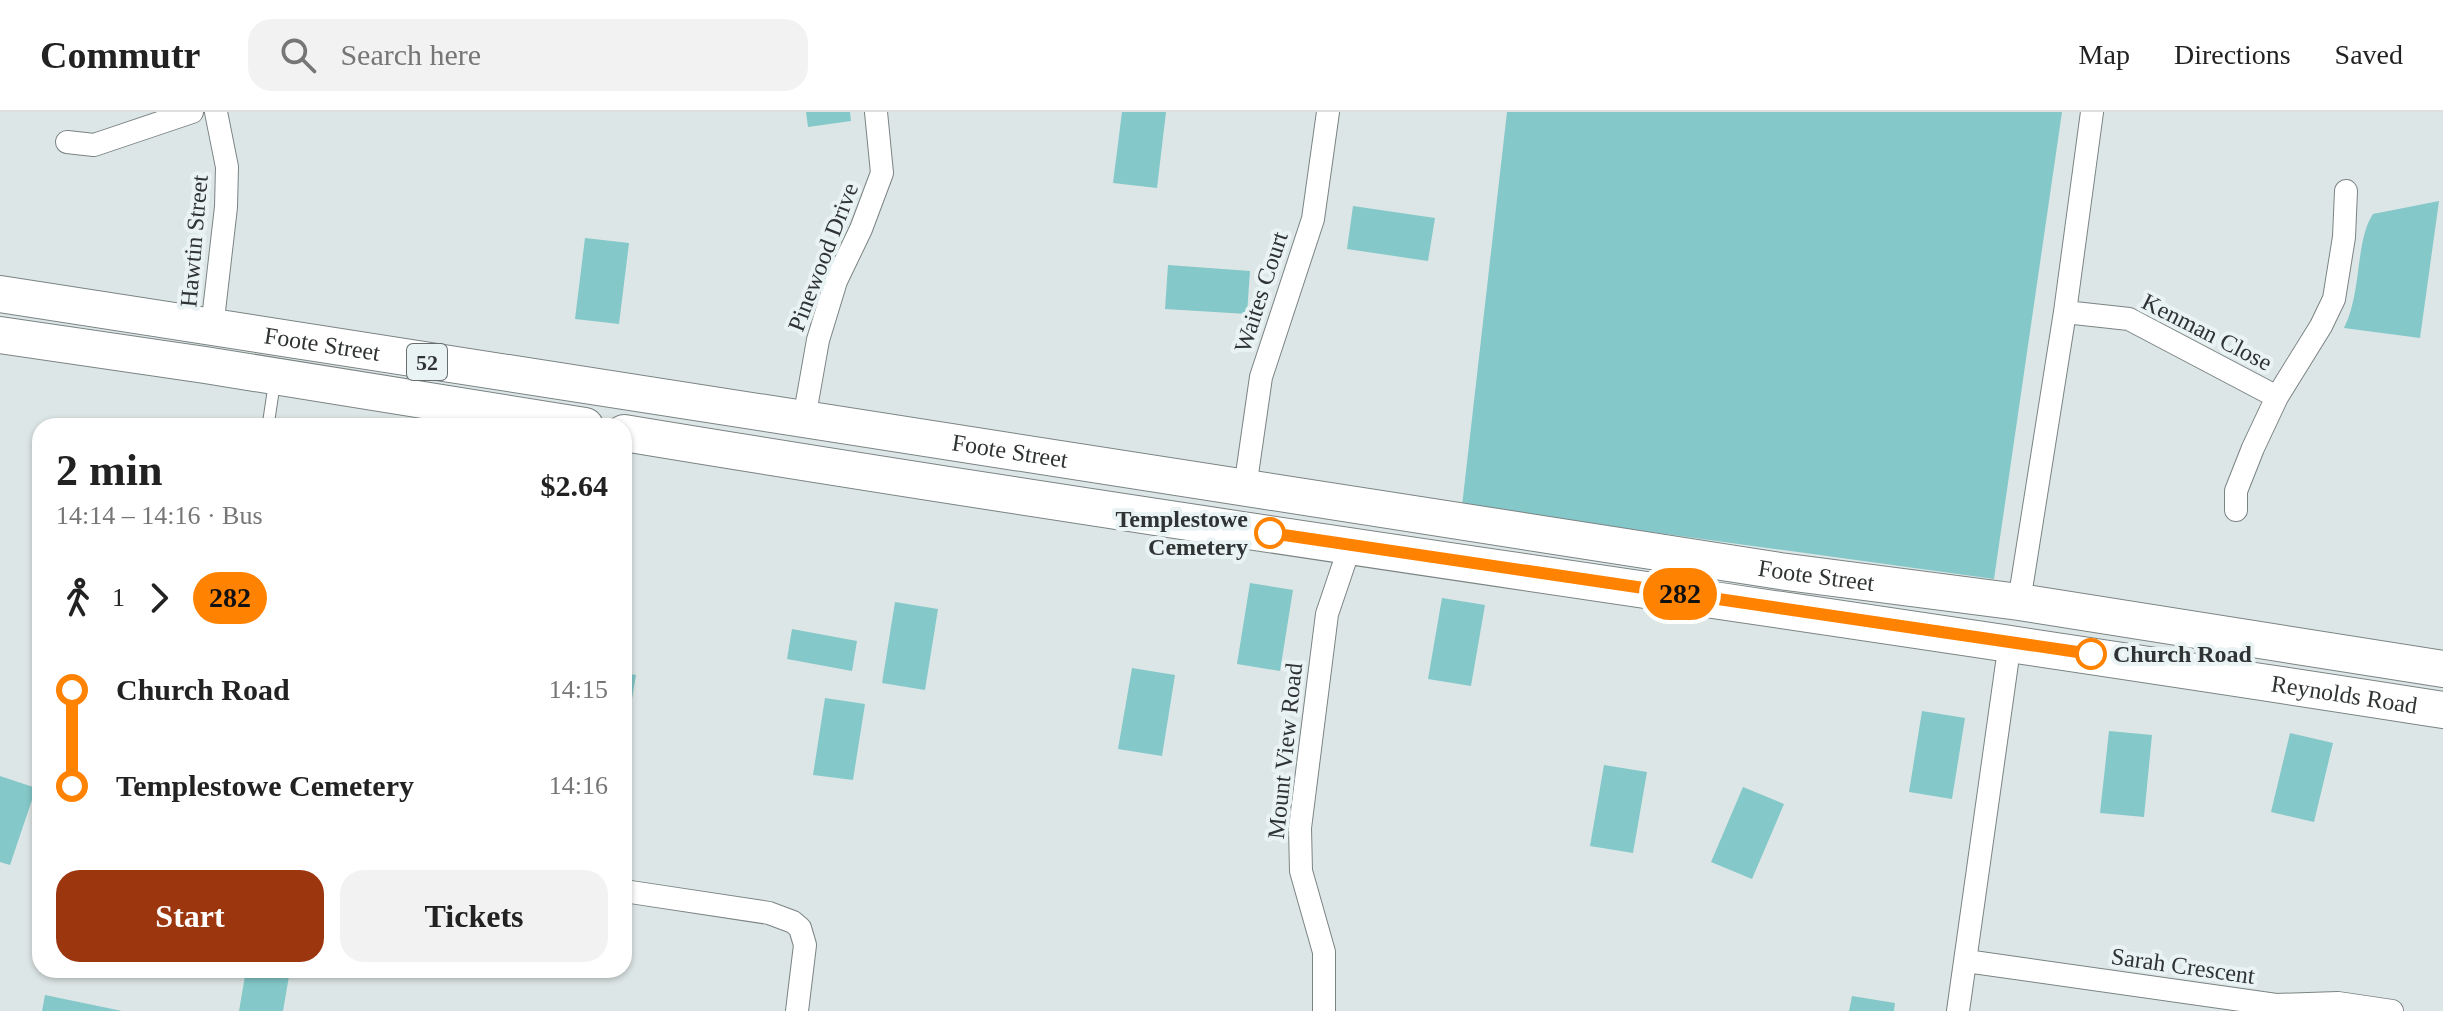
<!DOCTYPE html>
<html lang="en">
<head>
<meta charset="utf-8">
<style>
  body { margin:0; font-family:"Times New Roman",serif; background:#f2f2f2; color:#222; height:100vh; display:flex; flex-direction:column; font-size:30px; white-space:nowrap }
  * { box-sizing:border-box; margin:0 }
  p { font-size:26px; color:#767676 }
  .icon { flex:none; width:44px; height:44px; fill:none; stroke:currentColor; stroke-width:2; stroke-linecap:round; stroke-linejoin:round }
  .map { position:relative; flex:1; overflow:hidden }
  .sheet { position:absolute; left:32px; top:306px; width:600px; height:560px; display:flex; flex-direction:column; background:#fff; border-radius:24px; box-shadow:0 2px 6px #0004 }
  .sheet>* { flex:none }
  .badge { padding:0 16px; border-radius:26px; font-size:28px; line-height:52px }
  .map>.badge { position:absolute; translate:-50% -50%; box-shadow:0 0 0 4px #fff }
  .legs { display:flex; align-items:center; gap:12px; height:88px; padding:0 24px; font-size:26px }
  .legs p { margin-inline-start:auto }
  .head { display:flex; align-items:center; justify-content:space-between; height:136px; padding:0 24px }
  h1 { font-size:44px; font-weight:600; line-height:60px }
  .action { display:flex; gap:16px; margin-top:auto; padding:16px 24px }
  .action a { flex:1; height:92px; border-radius:24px; background:#9c360e; color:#fff; font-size:32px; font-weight:600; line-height:92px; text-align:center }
  .action a+a { background:#f2f2f2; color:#222 }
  ul { padding:0 24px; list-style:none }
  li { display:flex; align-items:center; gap:28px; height:96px; font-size:30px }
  li i { display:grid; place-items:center; width:12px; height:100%; margin:0 10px; background:currentColor }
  li i::after { content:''; width:20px; height:20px; margin:-10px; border:6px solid; border-radius:50%; background:#fff }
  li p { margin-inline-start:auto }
  li:first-child i { background:linear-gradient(#0000 50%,currentColor 0) }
  li:last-child i { background:linear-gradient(currentColor 50%,#0000 0) }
  header { display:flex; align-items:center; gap:48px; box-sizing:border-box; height:112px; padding:0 40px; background:#fff; border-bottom:2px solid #e0e0e0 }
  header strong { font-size:38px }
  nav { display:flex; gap:44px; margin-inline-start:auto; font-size:28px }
  .search { width:560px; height:72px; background:#f2f2f2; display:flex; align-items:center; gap:20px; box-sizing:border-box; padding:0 28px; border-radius:24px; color:#767676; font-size:30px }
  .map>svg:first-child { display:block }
</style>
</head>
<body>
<header>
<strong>Commutr</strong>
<div class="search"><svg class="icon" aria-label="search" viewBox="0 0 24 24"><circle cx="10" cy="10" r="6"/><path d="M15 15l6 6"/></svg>Search here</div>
<nav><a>Map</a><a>Directions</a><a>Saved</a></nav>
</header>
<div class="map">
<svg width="2443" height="899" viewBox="0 0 2443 899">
  <rect width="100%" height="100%" fill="#dde6e6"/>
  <path fill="#84c8c9" d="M806,0H850L851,9L808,15Z
    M1122,0H1166L1157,76L1113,71Z
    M1507,0H2062L1994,467L1462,394Z
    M2439,89L2420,226L2344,216C2362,181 2355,129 2373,102Z
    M1353,94L1435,106L1428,149L1347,137Z
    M585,126L629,131L619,212L575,207Z
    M1168,153L1250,159L1247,202L1165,197Z
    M1250,471L1293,478L1280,559L1237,552Z
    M1442,486L1485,493L1471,574L1428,567Z
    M895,490L938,497L925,578L882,571Z
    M792,517L857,529L852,559L787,547Z
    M1132,556L1175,563L1162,644L1118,637Z
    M624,561L636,563L624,634Z
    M825,586L865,592L853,668L813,663Z
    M1922,599L1965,606L1952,687L1909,680Z
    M2109,619L2152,623L2144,705L2100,701Z
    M2290,621L2333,631L2314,710L2271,700Z
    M1604,653L1647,660L1633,741L1590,734Z
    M0,664L36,676L10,753L0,750Z
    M1743,675L1784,692L1752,767L1711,750Z
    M246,858H290L283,899H239Z
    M45,883L122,899H42Z
    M1852,884L1895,891L1894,899H1849Z"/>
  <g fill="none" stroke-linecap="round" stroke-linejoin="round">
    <g stroke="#7b8383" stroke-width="13">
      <path id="service" d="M268,314L275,267"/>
    </g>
    <g stroke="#7b8383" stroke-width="24">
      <path id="minor" d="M67,30L94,33L192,0
        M2065,200L2129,207L2277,285
        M212,216L226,95L227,55L216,0
        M804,307L818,228L836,169L861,117L882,61L876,0
        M1245,376L1261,265L1313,107L1328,0
        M2236,398V379L2253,336L2277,285L2321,214L2334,187L2344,125L2346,79
        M2019,490L2065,200L2092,0
        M624,779L769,801L793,810L800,816L805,833L797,899
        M1966,849L2276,893L2338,891L2392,899
        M1324,899V840L1301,759L1300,716L1327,502L1350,434
        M1958,899L2010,530"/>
    </g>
    <g stroke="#7b8383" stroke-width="38">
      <g id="primary">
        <path id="s1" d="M0,182L1780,459L2019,490L2443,557"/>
        <path d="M0,223L205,253L585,314"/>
        <path id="s2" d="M624,321C1229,421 1837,503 2443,598"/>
      </g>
    </g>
    <use href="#service" stroke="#fff" stroke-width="11"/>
    <use href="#minor" stroke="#fff" stroke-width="22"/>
    <use href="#primary" stroke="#fff" stroke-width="36"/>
  </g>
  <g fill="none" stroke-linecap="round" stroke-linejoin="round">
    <g stroke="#fff" stroke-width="18">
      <path id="line-1" d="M1270,421L2091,542"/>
    </g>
    <use href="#line-1" stroke="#ff8200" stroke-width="12"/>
  </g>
  <g fill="#fff" stroke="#ff8200" stroke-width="4">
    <circle cx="1270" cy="421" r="14"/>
    <circle cx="2091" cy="542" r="14"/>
  </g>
  <g text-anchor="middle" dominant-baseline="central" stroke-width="8" stroke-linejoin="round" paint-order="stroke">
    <rect fill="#eaf3f3" stroke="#676d6d" stroke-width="2" x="407" y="232" width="40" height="36" rx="6"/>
    <g font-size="22" font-weight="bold" fill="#2f3333">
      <text x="427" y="250">52</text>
    </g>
    <g font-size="24" fill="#2f3333" stroke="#eaf3f3">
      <text transform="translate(194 129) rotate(-85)">Hawtin Street</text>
      <text transform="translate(823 145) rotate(-69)">Pinewood Drive</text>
      <text transform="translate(1261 180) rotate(-72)">Waites Court</text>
      <text transform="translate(2207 220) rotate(27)">Kenman Close</text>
      <text stroke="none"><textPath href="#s1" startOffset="326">Foote Street</textPath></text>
      <text stroke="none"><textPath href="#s1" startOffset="1022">Foote Street</textPath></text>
      <text stroke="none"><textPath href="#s1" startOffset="1838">Foote Street</textPath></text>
      <text stroke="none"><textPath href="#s2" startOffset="1740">Reynolds Road</textPath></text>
      <text transform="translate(1285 639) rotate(-84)">Mount View Road</text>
      <text transform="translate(2183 854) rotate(8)">Sarah Crescent</text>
    </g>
    <g font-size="24" font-weight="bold" fill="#2f3333" stroke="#eaf3f3" text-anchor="end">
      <text x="1248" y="407">Templestowe<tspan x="1248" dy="28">Cemetery</tspan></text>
      <text x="2113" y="542" text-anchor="start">Church Road</text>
    </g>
  </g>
</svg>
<b class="badge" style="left:1680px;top:482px;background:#ff8200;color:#111">282</b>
<section class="sheet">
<div class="head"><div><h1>2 min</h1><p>14:14 – 14:16 · Bus</p></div><b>$2.64</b></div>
<div class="legs"><svg class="icon" aria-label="walk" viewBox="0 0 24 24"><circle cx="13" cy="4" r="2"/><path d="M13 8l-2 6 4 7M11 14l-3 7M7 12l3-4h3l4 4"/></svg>1<svg class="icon" aria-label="forward" viewBox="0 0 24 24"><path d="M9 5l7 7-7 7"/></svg><b class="badge" style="background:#ff8200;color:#111">282</b></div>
<ul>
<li><i style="color:#ff8200"></i><b>Church Road</b><p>14:15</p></li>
<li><i style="color:#ff8200"></i><b>Templestowe Cemetery</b><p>14:16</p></li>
</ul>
<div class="action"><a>Start</a><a>Tickets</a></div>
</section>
</div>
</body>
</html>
